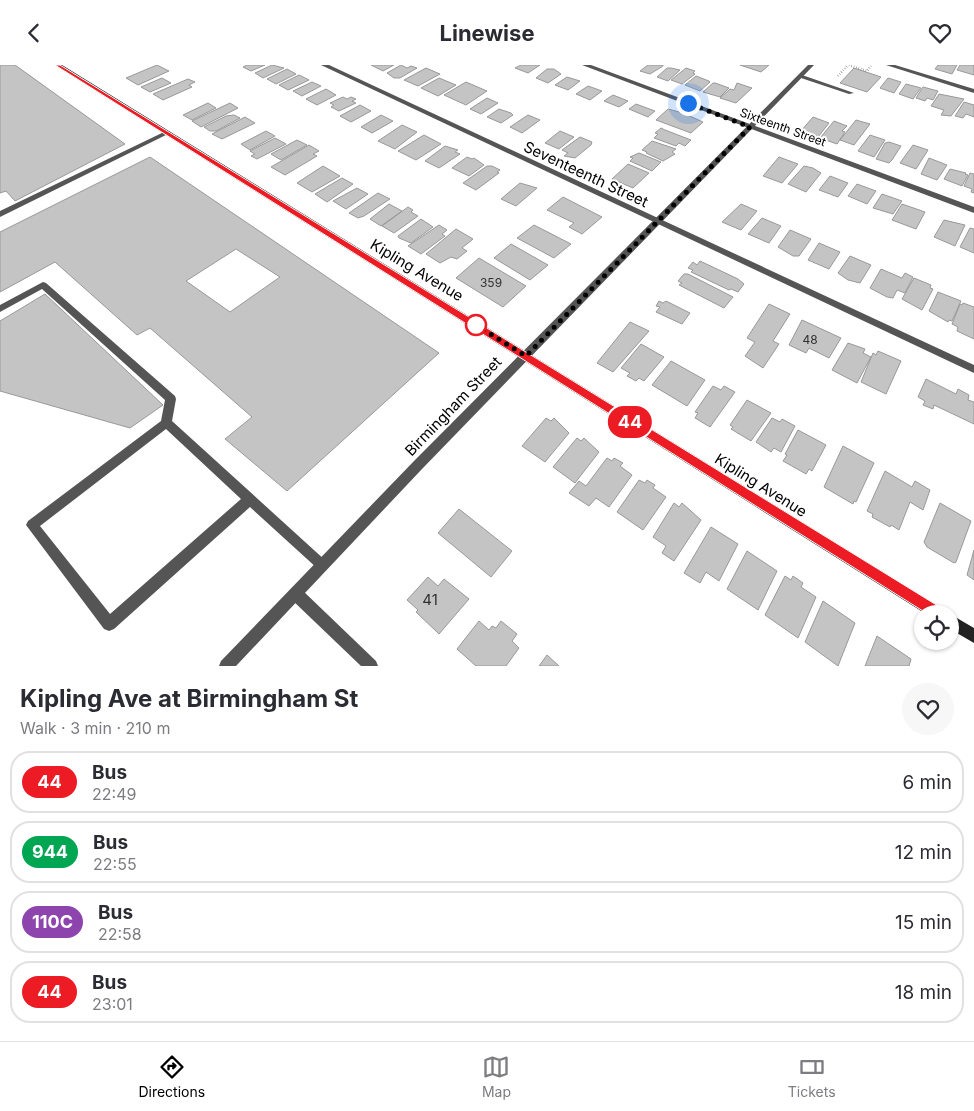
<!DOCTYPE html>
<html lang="en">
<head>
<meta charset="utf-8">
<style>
  body { margin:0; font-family:Inter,sans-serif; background:#f7f7f7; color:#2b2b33; height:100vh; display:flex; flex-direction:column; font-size:19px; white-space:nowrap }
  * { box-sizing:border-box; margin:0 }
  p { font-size:16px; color:#7c7c81 }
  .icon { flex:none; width:28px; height:28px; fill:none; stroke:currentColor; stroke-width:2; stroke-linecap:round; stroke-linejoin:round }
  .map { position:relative; height:601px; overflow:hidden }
  .sheet { display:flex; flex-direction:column; background:#fff; flex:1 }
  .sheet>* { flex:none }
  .badge { padding:0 10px; border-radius:16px; font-size:18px; line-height:32px }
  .fabs { position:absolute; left:914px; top:540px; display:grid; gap:10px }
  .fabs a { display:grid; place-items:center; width:45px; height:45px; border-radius:50%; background:#fff; box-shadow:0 1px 4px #0004; font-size:25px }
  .you { position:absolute; width:25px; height:25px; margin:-12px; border:4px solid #fff; border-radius:50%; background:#1a73e8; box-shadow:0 0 0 8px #1a73e833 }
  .map>.badge { position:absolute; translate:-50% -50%; box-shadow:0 0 0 2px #fff }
  .round { display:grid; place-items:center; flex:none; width:52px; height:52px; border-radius:26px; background:#f7f7f7 }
  .headline { display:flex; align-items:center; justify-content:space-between; height:85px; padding:0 20px }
  h1 { font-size:24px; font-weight:700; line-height:38px }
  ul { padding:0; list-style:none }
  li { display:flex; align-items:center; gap:15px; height:62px; margin:0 10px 8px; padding:0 10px; border:2px solid #e1e1e2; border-radius:20px }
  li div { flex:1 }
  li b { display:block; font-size:19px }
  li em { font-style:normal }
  li .badge { min-width:55px; font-weight:700; text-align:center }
  header { display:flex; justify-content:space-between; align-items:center; height:65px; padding:0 20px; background:#fff; font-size:22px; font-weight:700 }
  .menu { display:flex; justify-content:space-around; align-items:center; height:70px; border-top:1px solid #e1e1e2; background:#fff; font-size:14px; color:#7c7c81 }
  .menu a { display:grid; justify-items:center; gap:2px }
  .menu .current { color:#000 }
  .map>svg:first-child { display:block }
</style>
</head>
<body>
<header><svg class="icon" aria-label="back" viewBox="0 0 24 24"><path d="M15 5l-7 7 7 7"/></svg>Linewise<svg class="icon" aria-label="heart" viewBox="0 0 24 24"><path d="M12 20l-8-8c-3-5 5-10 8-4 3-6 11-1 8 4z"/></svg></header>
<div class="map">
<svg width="974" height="601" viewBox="0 0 974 601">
  <rect width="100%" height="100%" fill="#fff"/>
  <path fill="#c4c4c4" stroke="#999" fill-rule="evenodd" d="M0,0H15L125,79L15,136L6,126L0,128Z
    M157,0L169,6L138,20L126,13Z
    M247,0H265L251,6L243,2Z
    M272,0L284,3L263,13L255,8Z
    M371,0H394L383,6Z
    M401,0L407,3L411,1L417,3L400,13H394L387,8Z
    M521,0H540L528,8L515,3Z
    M648,0H663V1L650,9L640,6Z
    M740,0H769L761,7Z
    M938,0H957L952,9L935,4Z
    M960,0H974V10L957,5Z
    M426,3L440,9L418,21L404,15Z
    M667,3H671L680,5L668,16L657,12Z
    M686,3L695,6L693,8L695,9L682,19L671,15Z
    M854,3L881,12L867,27L840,18Z
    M287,4L296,9L276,19L267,14Z
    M547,4H554L561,9L548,18L536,13Z
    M299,10L309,15L288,25L279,20Z
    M696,11L709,16L710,17L700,26L685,20Z
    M567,12L580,16L568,25L555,20Z
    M162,13L171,18L150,27L141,22Z
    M439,13L456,20L438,31L421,23Z
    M888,13L901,17L894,28L880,23Z
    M188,14L195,17L189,20L192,22L163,35L153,29Z
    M312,17L321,21L302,31L293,26Z
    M466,17L487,26L466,40L444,30Z
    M713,18H715L729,23L720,32L703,27Z
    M737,18L752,23L736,38L720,33L730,24L734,25Z
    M906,19L921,23L913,34L899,29Z
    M588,21L602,26L590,35L576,29Z
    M923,22L938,26L933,35L927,33L925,36L916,33Z
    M326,24L336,30L317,40L306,34Z
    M939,29L964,34L951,51L941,50L944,45L931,41Z
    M613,30L628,36L619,42L604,36Z
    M343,32L347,34L351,32L356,34L352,36L356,38L339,46L331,42L334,40L330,38Z
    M487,33L498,38L481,49L470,44Z
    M964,37L974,40V52L966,49L963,53L955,51Z
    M208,38L216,43L192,55L183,50Z
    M230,38L238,43L201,62L192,56Z
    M636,39L655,46L648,52L629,44Z
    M360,40L371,46L351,57L340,51Z
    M499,44L511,48L513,50L501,58L487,52Z
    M668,44L683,48L703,57L691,68L656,55Z
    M234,50L240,53L216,66H210L204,62L226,51Z
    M381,50L393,56L372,68L361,62Z
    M528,50L540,55L522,68L510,62Z
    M245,52L255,58L222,74L212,69Z
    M813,52L829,58L818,72L801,66Z
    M856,55L870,59L854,80L840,75Z
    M834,56L847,61L842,66L845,67L837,79L820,73Z
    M402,60L417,67L395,84L378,76Z
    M661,63L665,65L691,75L685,81L679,78L676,81L654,73L658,69L655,68Z
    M266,66L275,71L250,85L241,79Z
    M560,66L574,72L559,84L545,78Z
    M424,70L441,79L416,95L398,86Z
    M870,70L885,75L874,92L858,86Z
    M580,72L592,77L591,80L575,93L564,91L568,88L562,85Z
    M275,73L286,79L257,94L251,91L255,89L250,86Z
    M297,75L307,80L281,95L271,89Z
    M652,76L676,84L672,87L675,89L663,96L646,88L647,87L642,85Z
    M889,77L901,81L892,95L889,98L876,94L885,78Z
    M309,80L319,86L313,89L317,91L285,110L271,102Z
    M913,80L928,85L916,104L900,98Z
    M445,81L458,85L455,87L460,89L439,103L425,96Z
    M639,88L661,97L652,106L630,96L633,93L630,92Z
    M150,92L439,288L287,426L225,374L252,352L150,263L137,270L55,197L0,227V167ZM236,184L280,212L230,247L186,216Z
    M467,92L472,94L474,93L484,100L469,111L452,103Z
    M779,92L798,99L782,118L763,111Z
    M929,93L947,100L937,115L921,109Z
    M628,99L649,108L633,123L612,114Z
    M323,101L340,111L312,127L297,118Z
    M487,101H492L500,105L497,107L499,108L476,125L463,118Z
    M804,101L813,103L821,108L806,127L788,119Z
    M950,104L966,108L965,109L968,110L962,121L944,114Z
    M970,108L974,109V128L971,127L972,124L964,121Z
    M830,111L848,118L838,132L819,125Z
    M342,113L353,119L327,137L315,129Z
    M520,118L537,123L516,141L501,134Z
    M857,119L876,126L867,139L848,131Z
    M357,123L368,129L346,144L333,136Z
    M378,128L390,134L364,151L358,153L349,148Z
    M882,129L902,136L893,149L873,143Z
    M563,132L602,152L582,169L569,162L574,158L547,145Z
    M389,139L402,146L381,161L370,154Z
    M741,139L757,146L741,165L722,157Z
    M902,139L925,147L916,164L892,155Z
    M408,142L413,145L411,147L418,151L394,168L382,161Z
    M762,153L781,161L769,178L748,169Z
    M421,154L433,162L411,178L399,173L398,171Z
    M944,155L965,160L955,181L934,172Z
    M439,160L447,165L442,169L445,171L421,189L408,181Z
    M534,160L571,179L554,193L517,173Z
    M970,163L974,164V188L960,182Z
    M456,164L473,174L462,183L467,186L457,194L451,192L440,198L426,189Z
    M790,165L811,174L799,191H793L778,182Z
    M819,178L840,187L829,204L808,195Z
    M511,179L548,200L530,215L494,193Z
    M850,191L871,200L860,218L848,215L838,208Z
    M479,193L526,221L503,242L456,213Z
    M700,196L738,214L744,219L738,227L731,224L729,225L691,207L693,205L688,203L693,197L697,200Z
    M881,204L902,213L905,208L913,212L905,228L897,225L893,233L887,232L870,223Z
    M684,209H688L733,232L724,243L679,220L682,218L678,216Z
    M914,213L931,220L930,223L933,224L922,245L902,234Z
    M938,227L961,236L952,256L949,255L948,257L929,246Z
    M45,229L163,340L130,363L0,326V256Z
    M659,236L663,238L666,236L690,248L682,259L656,247L660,242L656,241Z
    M963,238L974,242V274L957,266L958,262L952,259L960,239L962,240Z
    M769,239L790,249L773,276L779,279L763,303L745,291L755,277L747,273Z
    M802,255L841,273L829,293L809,283L806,288L789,280Z
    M630,257L649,266L613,307L597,298Z
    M848,278L865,284L863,288L871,292L857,318L832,305Z
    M641,279L664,292L644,316L639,313L636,316L627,311L630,308L621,303Z
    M878,286L901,296L886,329L861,317L873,288L876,290Z
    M671,296L705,315L687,341L652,320Z
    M926,314L956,329L958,324L969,330L968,335L974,337V359L934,340L933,344L923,340L925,336L918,332Z
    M713,321L721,325L724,321L735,327L710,362L695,353L698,348L695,347Z
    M747,335L771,348L751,376L731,364L733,362L730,360Z
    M546,353L551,356L554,353L569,368L545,397L522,381Z
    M772,353L780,357L782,354L795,361L781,387L774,383L771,387L756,377Z
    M798,365L826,380L812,406L809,404L806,409L783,396L787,390L785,389Z
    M577,373L581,376L584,373L599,387L575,418L553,402Z
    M843,381L874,398L856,437L854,436L853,439L824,422Z
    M607,393L612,396L614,393L623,398L620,401L632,410L609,442L596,433L589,441L569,428L579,416L586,421Z
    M885,406L912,422L915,416L930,425L923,445L910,437L899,465L891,460L890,462L872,452L873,449L867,446Z
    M639,415L645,418L647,415L655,420L653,423L666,432L643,465L617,447Z
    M674,438L679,442L682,438L701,455L674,496L662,488L666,481L653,472Z
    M940,438L971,456L956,497L954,498L927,482L924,477Z
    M459,444L512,486L491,512L438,468Z
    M711,462L738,479L719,516L706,507L700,518L684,508Z
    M974,485V515L967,510Z
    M747,486L777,506L758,545L727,524Z
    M785,511L791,515L793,511L803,518L801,522L816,532L798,573L765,550Z
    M428,512L438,521L444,514L469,534L439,569L416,547L418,545L407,535Z
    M823,536L855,558L838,601L805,577Z
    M479,556L489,565L492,561L496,563L501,556L517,569L512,576L519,583L506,601H476L457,584Z
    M877,571L911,594L909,601H865Z
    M547,590L559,601H539Z"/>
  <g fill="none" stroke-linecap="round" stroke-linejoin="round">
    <path stroke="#777" stroke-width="2.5" stroke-dasharray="0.5 2" stroke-linecap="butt" d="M849,0L867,6L871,1
      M838,11L848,0"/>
    <path fill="#555" fill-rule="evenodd" d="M798,10H802L854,28L849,29L798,12Z
      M164,67L170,68L0,152V146Z
      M43,217L46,218L175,331L176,334L172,356L326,496L328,500L326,504L322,506L318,504L250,442L114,564L109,566L104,564L26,460L28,456L161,356L165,335L42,224L0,247V240ZM166,364L241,434L110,549L40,461Z"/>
    <path fill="#555" fill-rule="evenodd" d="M321,0H329L974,300V308Z
      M582,0H591L974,142V148Z
      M886,0H895L974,24V28Z
      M296,523L301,524L376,596L378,601H361L291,534L290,529L291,524Z"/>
    <path fill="#555" fill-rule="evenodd" d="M808,0H814L422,404L236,601H219L221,596L414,396Z"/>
    <path fill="#222" fill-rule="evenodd" d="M55,0H62L943,544L944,549H926Z
      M950,549L974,563V578L950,564Z"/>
  </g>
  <path fill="#ed1c24" stroke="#fff" d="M55,0H60L943,544L945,549L943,553L938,555L934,553Z"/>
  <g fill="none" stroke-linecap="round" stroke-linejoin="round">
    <path stroke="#000" stroke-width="5" stroke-dasharray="0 9" d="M476,260L526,291L750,62L688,38"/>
  </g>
  <circle fill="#fff" stroke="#ed1c24" stroke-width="2.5" cx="476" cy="260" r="10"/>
  <g text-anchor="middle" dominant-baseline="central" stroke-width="4" stroke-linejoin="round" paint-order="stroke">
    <g font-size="12" fill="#000" stroke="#fff">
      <text transform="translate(783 62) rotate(20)">Sixteenth Street</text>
    </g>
    <g font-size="12" fill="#313131">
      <text x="491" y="217">359</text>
      <text x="810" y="274">48</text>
    </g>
    <g font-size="15" fill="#000" stroke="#fff">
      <text transform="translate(586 109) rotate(25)">Seventeenth Street</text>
      <text transform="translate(417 205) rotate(31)">Kipling Avenue</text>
      <text transform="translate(453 341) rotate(-46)">Birmingham Street</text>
      <text transform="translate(761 420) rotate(32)">Kipling Avenue</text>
    </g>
    <g font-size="15" fill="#313131">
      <text x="430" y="534">41</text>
    </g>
  </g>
</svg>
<div class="fabs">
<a><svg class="icon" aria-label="locate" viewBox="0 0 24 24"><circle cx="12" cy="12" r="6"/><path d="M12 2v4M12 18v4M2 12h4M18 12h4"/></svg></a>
</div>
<div class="you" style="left:688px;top:38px"></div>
<b class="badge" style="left:630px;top:357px;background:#ed1c24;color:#fff">44</b>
</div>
<section class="sheet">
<div class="headline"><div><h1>Kipling Ave at Birmingham St</h1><p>Walk · 3 min · 210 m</p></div><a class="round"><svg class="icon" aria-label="heart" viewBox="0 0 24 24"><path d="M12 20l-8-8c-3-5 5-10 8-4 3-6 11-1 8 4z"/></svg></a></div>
<ul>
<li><span class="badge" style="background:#ed1c24;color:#fff">44</span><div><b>Bus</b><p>22:49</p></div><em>6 min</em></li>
<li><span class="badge" style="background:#00a651;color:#fff">944</span><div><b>Bus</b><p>22:55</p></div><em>12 min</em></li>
<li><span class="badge" style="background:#8e44ad;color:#fff">110C</span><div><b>Bus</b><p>22:58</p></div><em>15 min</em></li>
<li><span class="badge" style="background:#ed1c24;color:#fff">44</span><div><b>Bus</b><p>23:01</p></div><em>18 min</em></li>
</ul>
</section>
<nav class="menu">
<a class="current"><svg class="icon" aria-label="directions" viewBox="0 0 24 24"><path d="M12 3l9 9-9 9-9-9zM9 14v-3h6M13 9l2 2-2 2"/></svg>Directions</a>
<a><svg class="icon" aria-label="map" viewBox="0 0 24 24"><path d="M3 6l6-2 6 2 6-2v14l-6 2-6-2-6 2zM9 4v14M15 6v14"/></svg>Map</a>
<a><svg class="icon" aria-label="tickets" viewBox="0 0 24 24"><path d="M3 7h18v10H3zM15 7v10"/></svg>Tickets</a>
</nav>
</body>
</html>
